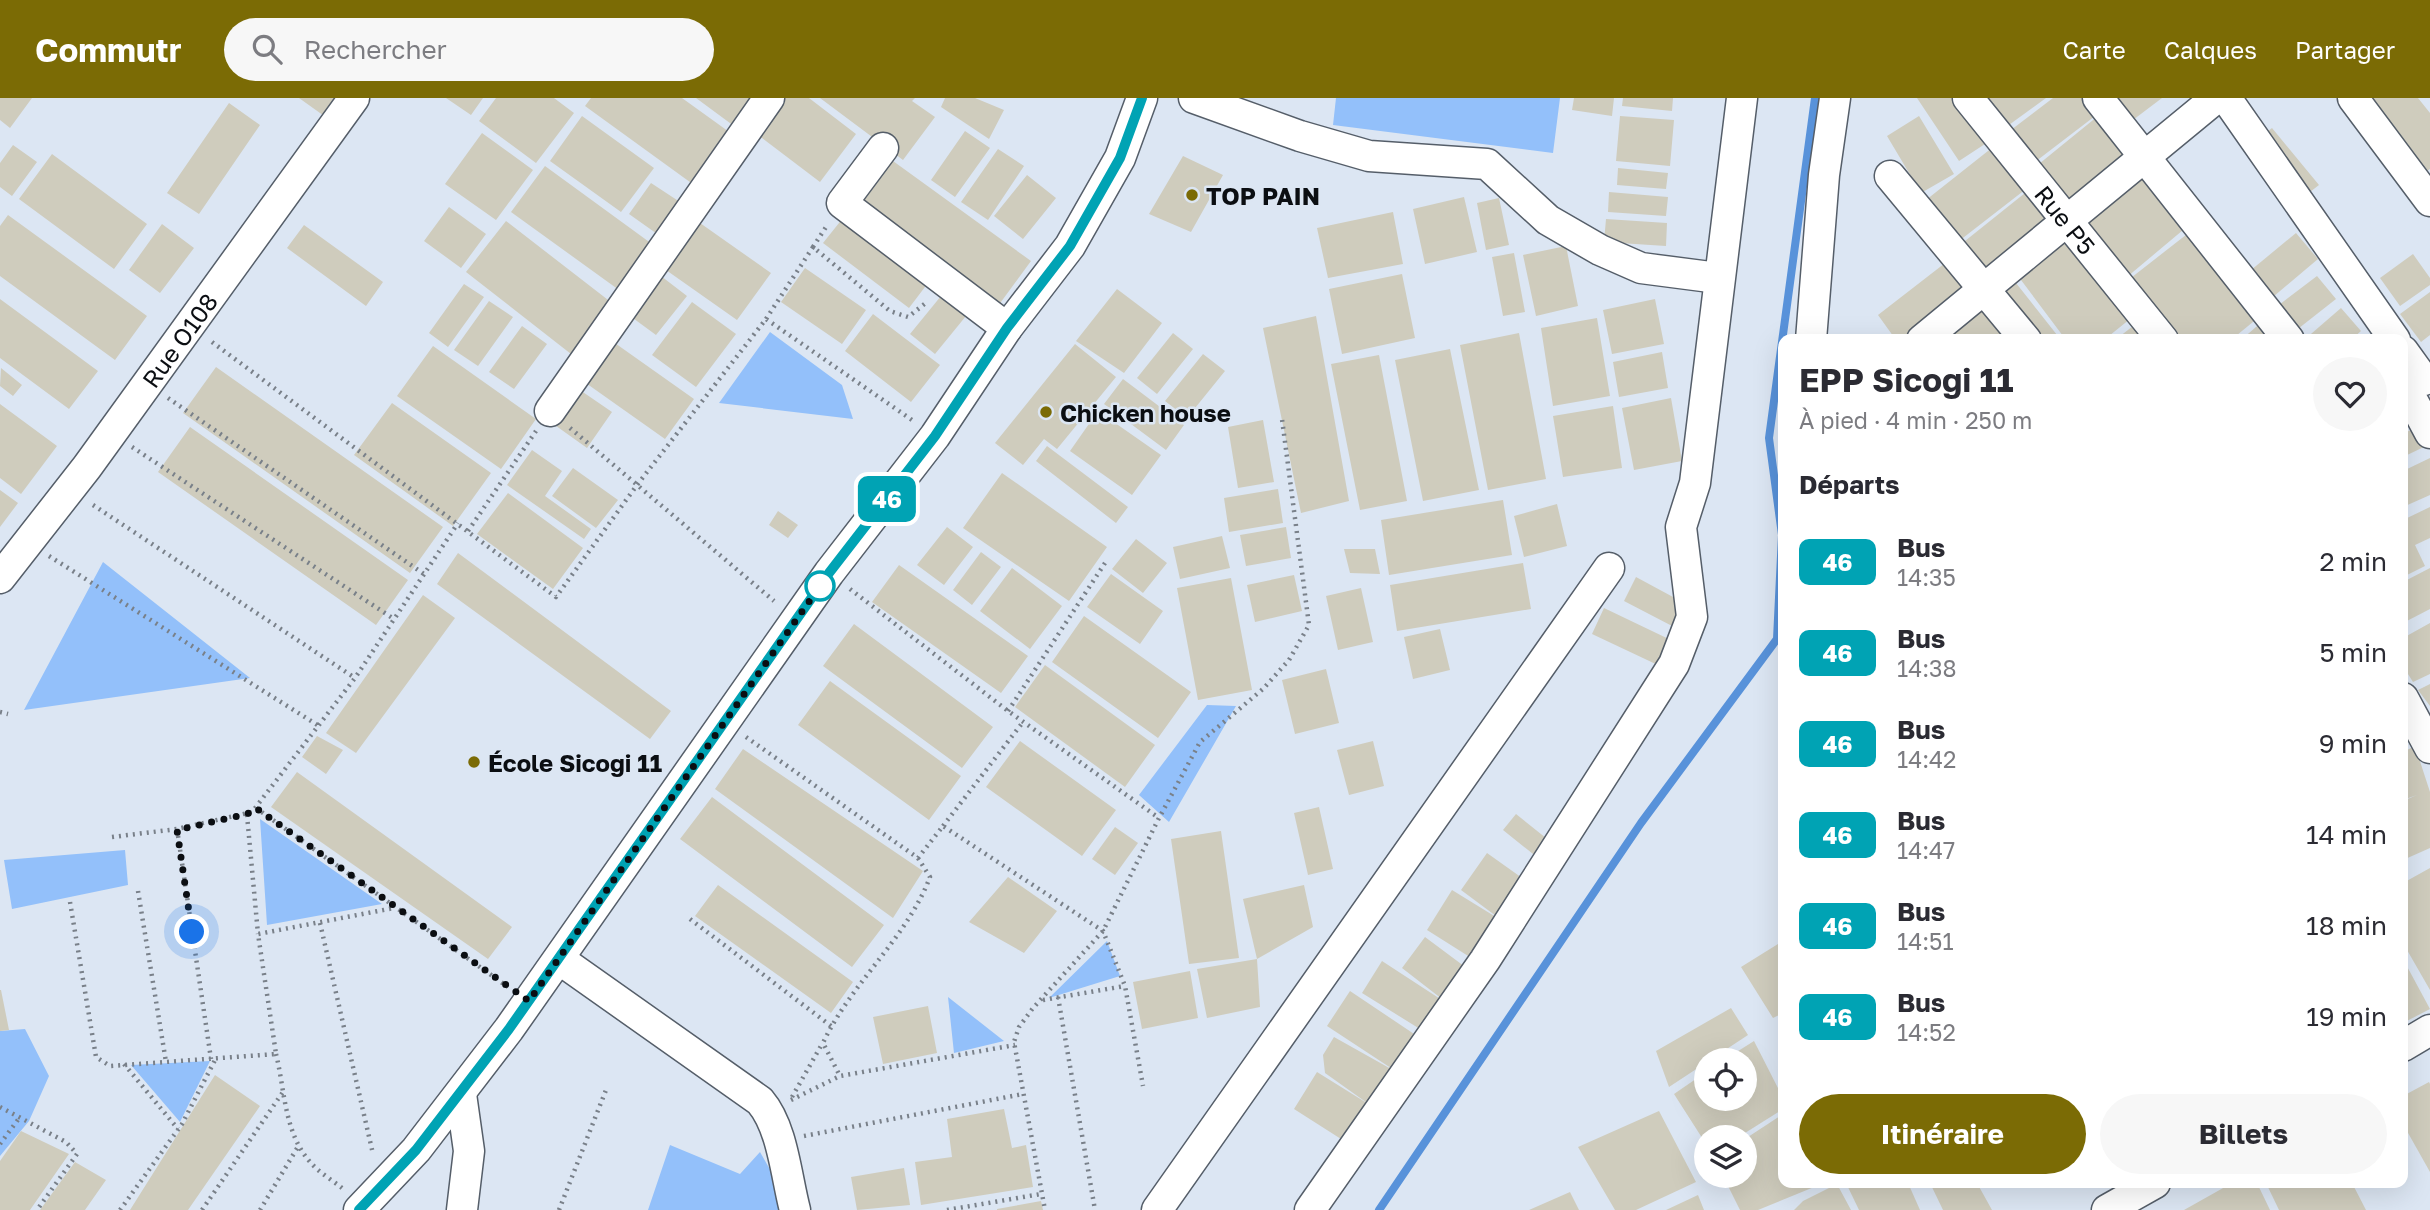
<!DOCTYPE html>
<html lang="fr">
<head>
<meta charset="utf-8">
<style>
  body { margin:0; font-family:"Golos Text",sans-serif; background:#f7f7f7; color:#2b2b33; height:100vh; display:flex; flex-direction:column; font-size:26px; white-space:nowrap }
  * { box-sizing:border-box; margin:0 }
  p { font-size:23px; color:#7c7c81 }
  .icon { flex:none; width:38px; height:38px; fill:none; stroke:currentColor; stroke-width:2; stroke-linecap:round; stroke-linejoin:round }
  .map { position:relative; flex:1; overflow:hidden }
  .side { position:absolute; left:1778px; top:236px; width:630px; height:854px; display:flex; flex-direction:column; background:#fff; border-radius:14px; box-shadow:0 7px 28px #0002 }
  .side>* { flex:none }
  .badge { padding:0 14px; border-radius:10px; font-size:24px; line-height:46px }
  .buttons { position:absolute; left:1694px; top:950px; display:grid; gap:14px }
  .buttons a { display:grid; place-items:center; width:63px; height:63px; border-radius:50%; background:#fff; box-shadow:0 7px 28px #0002; font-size:35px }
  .you { position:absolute; width:35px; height:35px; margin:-18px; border:5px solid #fff; border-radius:50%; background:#1a73e8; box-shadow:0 0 0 10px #1a73e833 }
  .map>.badge { position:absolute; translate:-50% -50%; box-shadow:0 0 0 4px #fff }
  h2 { padding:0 21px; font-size:26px; line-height:63px }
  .round { display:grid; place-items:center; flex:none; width:74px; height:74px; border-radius:37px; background:#f7f7f7 }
  .headline { display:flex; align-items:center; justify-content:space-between; height:119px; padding:0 21px }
  h1 { font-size:33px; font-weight:700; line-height:52px }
  .button { display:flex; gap:14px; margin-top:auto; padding:14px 21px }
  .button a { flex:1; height:80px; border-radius:42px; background:#7b6b05; color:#fff; font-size:28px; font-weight:700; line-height:80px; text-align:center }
  .button a+a { background:#f7f7f7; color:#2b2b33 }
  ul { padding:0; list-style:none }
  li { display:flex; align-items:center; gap:21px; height:91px; padding:0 21px }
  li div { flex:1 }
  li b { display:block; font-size:26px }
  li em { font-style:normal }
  li .badge { min-width:77px; font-weight:700; text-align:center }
  header { display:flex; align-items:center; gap:42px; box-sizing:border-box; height:98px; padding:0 35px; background:#7b6b05; color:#fff }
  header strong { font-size:33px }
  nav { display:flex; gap:38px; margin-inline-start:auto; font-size:24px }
  .search { width:490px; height:63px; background:#f7f7f7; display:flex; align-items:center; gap:18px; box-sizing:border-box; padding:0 24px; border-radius:38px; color:#7c7c81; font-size:26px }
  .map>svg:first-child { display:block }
</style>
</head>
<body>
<header>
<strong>Commutr</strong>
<div class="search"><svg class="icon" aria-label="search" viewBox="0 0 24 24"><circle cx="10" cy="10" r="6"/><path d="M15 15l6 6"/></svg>Rechercher</div>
<nav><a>Carte</a><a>Calques</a><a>Partager</a></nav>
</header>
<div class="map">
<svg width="2430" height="1112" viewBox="0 0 2430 1112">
  <rect width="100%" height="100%" fill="#dce6f3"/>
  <path fill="#93c0fa" d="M1336,0H1560L1553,55L1333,27Z
    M770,234L842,287L853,321L719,305Z
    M103,464L250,580L24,612Z
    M1207,607L1236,608L1169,724L1139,697Z
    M260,721L382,806L267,827Z
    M125,752L128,787L12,811L4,762Z
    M1107,843L1120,878L1049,900Z
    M948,899L1004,943L954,955Z
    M25,931L49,978L29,1023L0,1058V933Z
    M210,963L180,1024L131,967Z
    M670,1047L740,1076L760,1054L793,1112H648Z"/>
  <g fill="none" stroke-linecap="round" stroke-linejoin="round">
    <path stroke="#5892da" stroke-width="8" d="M1379,1112L1641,725L1777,541L1782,437L1769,340L1815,0"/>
  </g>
  <path fill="#cfccbd" d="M0,0H32L10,30L0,22Z
    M299,0H341L327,20Z
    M446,0H483L471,17Z
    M496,0H554L574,15L536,65L479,23Z
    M591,0H682L732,36L694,87L585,8Z
    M696,0H761L738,31Z
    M779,0H809L856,36L820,84L754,34Z
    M820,0H915L912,3L935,19L903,62Z
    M945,0H975L1004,12L989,41L941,9Z
    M1574,0H1614L1612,18L1572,12Z
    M1623,0H1673L1672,13L1622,8Z
    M1917,0H1955L1985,46L1959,63Z
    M1987,0H2046L2002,32Z
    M2053,0H2088L2099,15L2031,67L2007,35Z
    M2110,0H2162L2129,25Z
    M2366,0H2418L2430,15V71L2424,75Z
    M229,5L260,27L199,116L167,95Z
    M582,18L654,70L621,114L550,63Z
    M1620,18L1674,22L1670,68L1616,63Z
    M1919,18L1954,76L1921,95L1887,38Z
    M2098,18L2134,63L2070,114L2034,70Z
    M2272,30L2319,87L2306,97L2259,40Z
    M965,33L990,50L955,99L931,82Z
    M482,35L533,72L496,122L445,86Z
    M13,47L37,64L12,98L0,89V65Z
    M1993,49L2026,91L1959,143L1926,102Z
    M998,51L1024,68L988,122L961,104Z
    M52,56L147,126L114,171L19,101Z
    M1183,58L1223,77L1191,134L1149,116Z
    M893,63L1031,163L998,208L860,108Z
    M545,68L652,146L619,192L511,114Z
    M1618,70L1668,75L1666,91L1617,87Z
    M2147,76L2189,127L2127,179L2085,128Z
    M1027,77L1056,100L1023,141L994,118Z
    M651,85L683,106L660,138L629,116Z
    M2030,91L2058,126L1987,182L1960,147Z
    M1609,94L1668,99L1666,118L1608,114Z
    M1464,99L1477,154L1425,166L1413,111Z
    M1499,100L1509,147L1486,152L1477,105Z
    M449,109L486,136L461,170L424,143Z
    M1393,114L1403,166L1328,180L1317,130Z
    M8,117L147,218L115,262L0,178V128Z
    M843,120L928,185L909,210L823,145Z
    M1606,121L1667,125L1666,148L1604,144Z
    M506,123L612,205L571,256L466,174Z
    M700,125L771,175L737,222L666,172Z
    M162,126L194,150L160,195L129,172Z
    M304,127L383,184L366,208L287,150Z
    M2191,133L2259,219L2231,242H2172L2127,183Z
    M2296,135L2318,161L2267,204L2245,177Z
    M2068,141L2130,221L2104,242H2066L2018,178Z
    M1566,148L1578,208L1536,218L1523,157Z
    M1514,155L1525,214L1503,218L1492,159Z
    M2413,156L2430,180V187L2400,208L2380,180Z
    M1949,162L1975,195L1915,242H1896L1878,217Z
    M805,170L866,212L842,246L781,204Z
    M657,175L687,198L656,237L626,215Z
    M1402,176L1415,240L1342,256L1329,191Z
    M2317,178L2336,201L2294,234L2275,210Z
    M2016,185L2061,242H2035L2000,198Z
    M464,186L484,199L448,249L429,235Z
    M1117,191L1162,225L1124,275L1076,243Z
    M2430,194V237L2421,244L2400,216Z
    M941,198L966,218L935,256L910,236Z
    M0,201L98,273L69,311L0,260Z
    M1655,201L1664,246L1612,256L1603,212Z
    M489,203L513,219L478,268L454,252Z
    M1989,203L2019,242H1940Z
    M692,204L736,236L696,289L652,257Z
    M2341,210L2361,233L2351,242H2304Z
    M873,216L940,267L911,304L845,253Z
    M1316,218L1349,403L1301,415L1263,230Z
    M1597,220L1610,298L1553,308L1541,230Z
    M2264,222L2280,242H2241Z
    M2137,225L2148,242H2115Z
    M522,228L547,246L514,291L489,274Z
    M1173,235L1193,251L1157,296L1137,280Z
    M1519,235L1546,381L1488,392L1460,247Z
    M612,243L694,301L665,341L583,283Z
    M1075,246L1116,279L1057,351L1044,341L1023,367L995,345Z
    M433,248L536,321L501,371L397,298Z
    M1450,251L1479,392L1423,403L1395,262Z
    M1662,254L1668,290L1619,299L1613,264Z
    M1203,256L1225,273L1187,320L1165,303Z
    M1379,257L1407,403L1360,412L1331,266Z
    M216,269L443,429L410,475L183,315Z
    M1,270L22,287L13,298L0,288Z
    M1123,281L1184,327L1166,352L1104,306Z
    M577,290L612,314L587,350L552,325Z
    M1671,300L1682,363L1634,372L1622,310Z
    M392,305L491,375L453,428L354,357Z
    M0,306L57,348L21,396L0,380Z
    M1613,308L1622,370L1563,379L1553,318Z
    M1098,313L1161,357L1132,397L1070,353Z
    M1263,322L1274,384L1238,390L1228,329Z
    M2418,328L2428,347L2403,359V336Z
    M190,329L408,482L376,527L158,374Z
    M1047,348L1128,409L1116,425L1036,363Z
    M532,352L562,373L545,398L591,431L584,441L507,387Z
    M2430,360V397L2403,409V373Z
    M573,370L618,402L596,430L552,398Z
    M1002,375L1107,449L1069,503L963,430Z
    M1278,391L1283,425L1229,434L1224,400Z
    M0,392L18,405L0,429Z
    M508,395L583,450L553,491L477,436Z
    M1503,402L1512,457L1389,477L1381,422Z
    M1557,406L1567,448L1524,459L1514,418Z
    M2430,409V440L2415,447L2425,468L2403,479V422Z
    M778,413L798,427L788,440L769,427Z
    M947,429L973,449L944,487L917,467Z
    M1286,429L1291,460L1246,468L1240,437Z
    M1222,438L1230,470L1180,481L1173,449Z
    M1136,441L1167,465L1143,495L1112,471Z
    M1344,451H1375L1380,476L1350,475Z
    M981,454L1001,469L972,507L953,492Z
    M458,455L671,613L650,641L437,486Z
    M1523,465L1531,511L1397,533L1390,487Z
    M899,467L1028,558L1001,595L872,504Z
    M1012,470L1062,508L1030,551L980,513Z
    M2430,470V511L2403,525V484Z
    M1111,476L1163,513L1140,546L1087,509Z
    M1294,477L1302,513L1255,524L1247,487Z
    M1636,479L1686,506L1674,529L1624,503Z
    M1231,480L1252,592L1198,602L1177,490Z
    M1361,490L1373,544L1338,552L1326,498Z
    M423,497L455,520L356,655L326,635Z
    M1604,510L1675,544L1662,569L1592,536Z
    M1084,518L1191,594L1158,640L1052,564Z
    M2430,525V576L2413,584L2403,568V540Z
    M854,526L993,629L962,670L823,568Z
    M1440,531L1450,572L1413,581L1404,539Z
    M1045,567L1155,647L1125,689L1015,609Z
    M1326,571L1339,625L1295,636L1282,582Z
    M830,583L961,678L929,722L798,627Z
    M2430,586V608L2418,592Z
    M317,638L343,652L326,676L302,659Z
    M1020,643L1116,712L1082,758L986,689Z
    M1373,643L1384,688L1349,697L1337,652Z
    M2415,648L2430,694V750L2403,762V703L2417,697L2403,702V654Z
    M743,651L923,773L893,820L715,691Z
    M297,674L512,829L488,861L271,709Z
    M712,699L884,827L852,869L680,741Z
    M1319,709L1333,771L1308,777L1294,715Z
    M1516,716L1556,748L1543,764L1503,732Z
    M1115,729L1138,745L1115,777L1092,761Z
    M1221,733L1239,860L1189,866L1171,741Z
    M1487,755L1536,790L1484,868L1427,832L1452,792L1504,824L1461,792Z
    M2430,770V892L2403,845V785Z
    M1008,779L1057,813L1024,855L969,824Z
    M718,787L853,884L831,915L695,818Z
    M1304,787L1313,829L1257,861L1243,801Z
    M1425,839L1480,880L1436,941L1362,895L1382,863L1451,908L1402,870Z
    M1783,843V915L1773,920L1741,869Z
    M1257,861L1260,909L1207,920L1197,871Z
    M2403,861L2430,911L2403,925Z
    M1190,873L1198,920L1142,931L1133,884Z
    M0,892H1L9,932L0,933Z
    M1350,893L1429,946L1363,1055L1294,1011L1317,974L1370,1007L1325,975L1323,957L1334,939L1400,976L1327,928Z
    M928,908L937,955L883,966L873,919Z
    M1731,910L1748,937L1669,989L1656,953Z
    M1754,943L1783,1000V1011L1737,1040H1706V1046L1674,996L1706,974V1001H1745V962H1724Z
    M215,977L260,1008L188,1112H130Z
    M2429,984L2430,986V1074L2403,1026V998Z
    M1004,1011L1012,1050L1026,1047L1033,1089L921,1107L915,1064L952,1059L947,1021Z
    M1659,1013L1696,1084L1636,1112H1615L1578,1049Z
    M1783,1016V1085H1824L1758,1112H1740L1723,1078H1745V1041Z
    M21,1033L69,1056L30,1112H0V1063Z
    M75,1064L106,1082L85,1112H40Z
    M904,1070L910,1107L857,1112L851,1079Z
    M1846,1085H1908L1920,1112H1859Z
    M1930,1085H1977L1992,1112H1943Z
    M2232,1085H2257L2270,1112H2184Z
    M2266,1085H2352L2366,1112H2279Z
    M1837,1086L1851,1112H1794L1803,1103Z
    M1570,1094L1579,1112H1529Z
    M1698,1097L1704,1112H1666Z
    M1041,1103L1043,1112H997V1111Z"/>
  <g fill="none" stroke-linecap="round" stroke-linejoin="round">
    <g stroke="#555e69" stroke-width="33">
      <g id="minor">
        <path d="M1194,0L1300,38L1369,58L1487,66L1548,122L1600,152L1641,170L1718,180"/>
        <path id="s1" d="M1968,0L2163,242"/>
        <path d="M2098,0L2289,242"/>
        <path d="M2226,0L2395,242"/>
        <path d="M2353,0L2430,103"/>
        <path d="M883,50L842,105L1007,230"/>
        <path d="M1890,78L2026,242"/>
        <path d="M1811,242L1824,77L1835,0"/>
        <path d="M1922,242L2216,0"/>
        <path d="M2403,253L2424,282"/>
        <path d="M2408,294L2430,335"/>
        <path d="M550,313L769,0"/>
        <path id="s2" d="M0,480L87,369L354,0"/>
        <path d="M2403,600L2430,650"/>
        <path d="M559,861L760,1003C783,1030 786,1078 795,1112"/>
        <path d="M2403,948L2430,932"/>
        <path d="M461,996L469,1053L462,1112"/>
        <path d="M359,1112L416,1052L509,931L829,475L935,338L1007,230L1070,148L1120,60L1142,0"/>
        <path d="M1157,1112L1609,470"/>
        <path d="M1310,1112L1485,862L1674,566L1692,519L1681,429L1695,385L1742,0"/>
        <path d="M2107,1112L2155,1085"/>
      </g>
    </g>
    <path stroke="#798089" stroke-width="4.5" stroke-dasharray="2 5" stroke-linecap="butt" d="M813,149L826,129
      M766,221L813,149L890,213L908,219L927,204
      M212,244L556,499L637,387L766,221L912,322
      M168,300L424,476
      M570,330L774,503
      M132,349L394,521
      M93,407L355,580
      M468,433L536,333
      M49,458L319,628
      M850,491L1008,613L1159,720L1103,833L1033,910L1019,929L1014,944L1045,1112
      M1008,613L1105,465
      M0,614L8,616
      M746,639L918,760L943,728L1103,833L1125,888L1143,988
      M256,710L508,889
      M247,717L258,836
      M1158,722L1200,644L1263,591L1289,562L1309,527L1282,321
      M943,728L1023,624
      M177,731L211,961
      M112,739L177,731L252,714L355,580L458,425
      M918,760L930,779C907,840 851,885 823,945L840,978L1015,947
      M138,793L166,964
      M70,804L96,959L110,968L276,956L258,836L394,810
      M690,821L831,928
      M320,825L373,1056
      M1058,899L1095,1112
      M1043,902L1125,888
      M276,956C285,992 284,1037 312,1066C320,1075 332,1082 342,1090
      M124,966L178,1031
      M792,999L822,946
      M791,1002L840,978
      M0,1009L66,1044L77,1056L37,1112
      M804,1038L1023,996
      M0,1046L20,1019
      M120,1112L182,1026L215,962
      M202,1112L285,991
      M260,1112L299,1047
      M559,1112L606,992
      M947,1112L1041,1096"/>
    <use href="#minor" stroke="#fff" stroke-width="30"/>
  </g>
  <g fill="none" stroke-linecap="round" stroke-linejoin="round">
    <g stroke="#fff" stroke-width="16">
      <path id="line" d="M359,1112L416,1052L509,931L829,475L935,338L1007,230L1070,148L1120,60L1142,0"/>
    </g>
    <use href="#line" stroke="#00a3b4" stroke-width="10"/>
    <path stroke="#0b0e12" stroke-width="7" stroke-dasharray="0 12.6" d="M192,834L177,732L247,716L256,710L529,903L820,488"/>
  </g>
  <g fill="#7b6b05" stroke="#dce6f3" stroke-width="2.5">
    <circle cx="1192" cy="97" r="7"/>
    <circle cx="1046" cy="314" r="7"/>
    <circle cx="474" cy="664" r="7"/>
  </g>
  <circle fill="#fff" stroke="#00a3b4" stroke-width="3.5" cx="820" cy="488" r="14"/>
  <g text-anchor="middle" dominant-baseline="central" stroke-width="5" stroke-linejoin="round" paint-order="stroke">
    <g font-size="24" font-weight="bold" fill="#0b0e12" stroke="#dce6f3" text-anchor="start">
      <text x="1206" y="97">TOP PAIN</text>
      <text x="1060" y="314">Chicken house</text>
      <text x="488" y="664">École Sicogi 11</text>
    </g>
    <g font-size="24" fill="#0b0e12" stroke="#dce6f3">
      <text stroke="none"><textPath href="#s1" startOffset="156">Rue P5</textPath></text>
      <text stroke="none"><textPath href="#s2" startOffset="298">Rue O108</textPath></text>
    </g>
  </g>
</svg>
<div class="buttons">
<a><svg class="icon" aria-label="locate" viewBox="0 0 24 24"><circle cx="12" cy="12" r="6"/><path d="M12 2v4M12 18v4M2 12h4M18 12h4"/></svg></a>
<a><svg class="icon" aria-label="layers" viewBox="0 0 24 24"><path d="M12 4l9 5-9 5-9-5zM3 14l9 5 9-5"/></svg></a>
</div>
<div class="you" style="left:192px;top:834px"></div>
<b class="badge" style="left:887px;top:401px;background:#00a3b4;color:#fff">46</b>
<section class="side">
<div class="headline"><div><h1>EPP Sicogi 11</h1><p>À pied · 4 min · 250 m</p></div><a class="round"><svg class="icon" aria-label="heart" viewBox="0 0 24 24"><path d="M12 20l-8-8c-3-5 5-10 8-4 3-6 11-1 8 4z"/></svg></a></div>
<h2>Départs</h2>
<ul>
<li><span class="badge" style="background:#00a3b4;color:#fff">46</span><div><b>Bus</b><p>14:35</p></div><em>2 min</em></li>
<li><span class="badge" style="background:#00a3b4;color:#fff">46</span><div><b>Bus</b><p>14:38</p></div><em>5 min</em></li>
<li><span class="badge" style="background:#00a3b4;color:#fff">46</span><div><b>Bus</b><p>14:42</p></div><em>9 min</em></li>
<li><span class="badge" style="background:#00a3b4;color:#fff">46</span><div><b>Bus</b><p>14:47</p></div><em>14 min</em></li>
<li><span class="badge" style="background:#00a3b4;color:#fff">46</span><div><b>Bus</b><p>14:51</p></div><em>18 min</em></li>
<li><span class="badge" style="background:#00a3b4;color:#fff">46</span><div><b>Bus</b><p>14:52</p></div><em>19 min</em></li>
</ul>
<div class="button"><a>Itinéraire</a><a>Billets</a></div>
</section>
</div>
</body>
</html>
